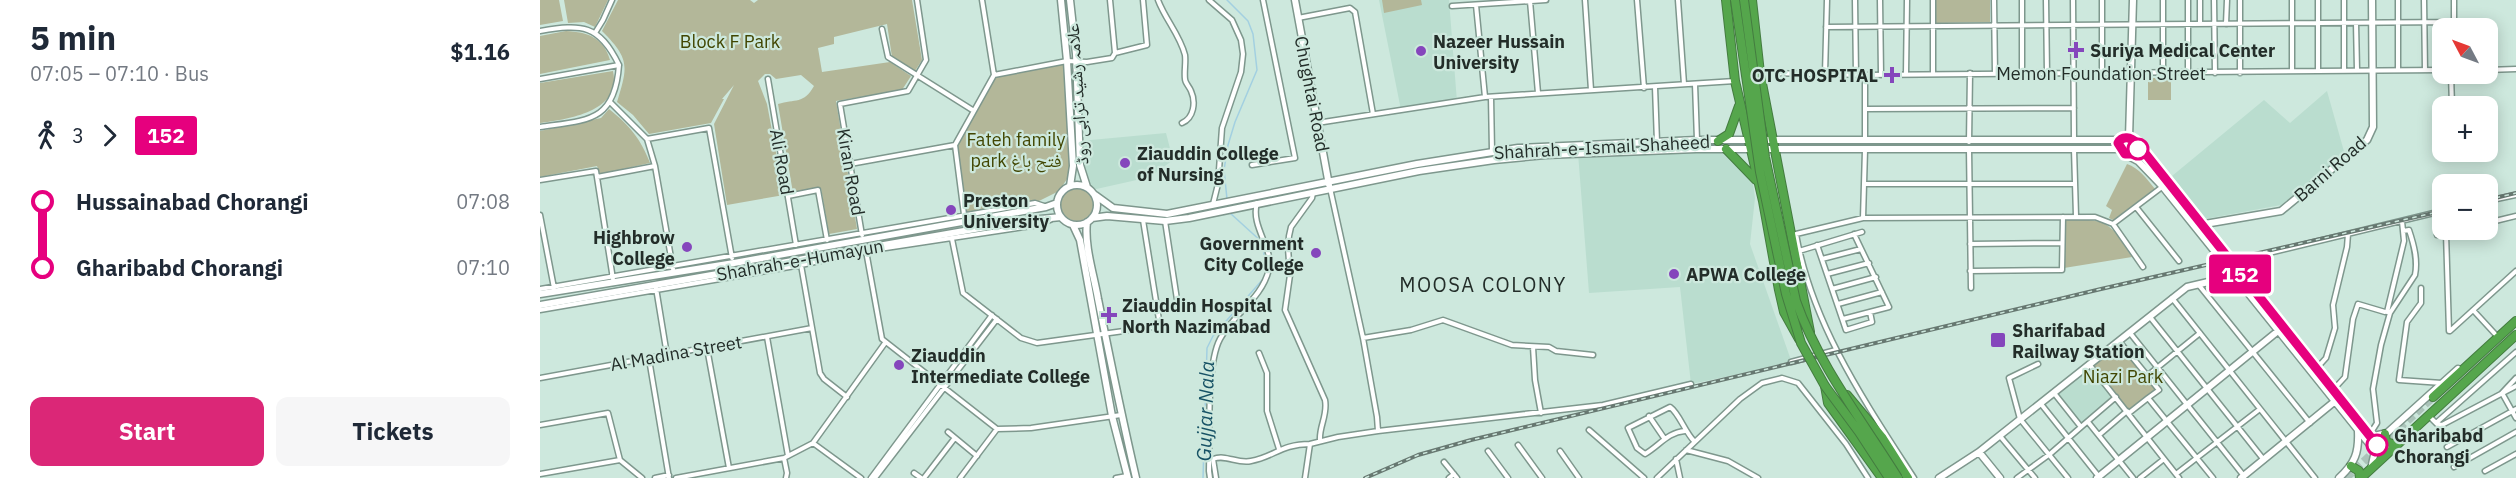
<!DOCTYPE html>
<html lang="en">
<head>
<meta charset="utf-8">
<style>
  body { margin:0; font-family:"IBM Plex Sans","Noto Naskh Arabic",sans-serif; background:#f6f6f7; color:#1f2937; height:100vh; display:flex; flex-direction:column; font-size:22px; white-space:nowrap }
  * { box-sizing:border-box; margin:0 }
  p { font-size:20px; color:#747a83 }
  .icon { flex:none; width:33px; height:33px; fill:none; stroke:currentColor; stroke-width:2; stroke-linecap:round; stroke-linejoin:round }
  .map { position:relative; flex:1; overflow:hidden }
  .sheet { display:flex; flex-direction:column; background:#fff; width:540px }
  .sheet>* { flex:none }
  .badge { padding:0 12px; border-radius:4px; font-size:21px; line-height:39px }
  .needle { width:39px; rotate:311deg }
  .buttons { position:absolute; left:1892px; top:18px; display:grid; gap:12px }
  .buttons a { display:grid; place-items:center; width:66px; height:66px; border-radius:12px; background:#fff; box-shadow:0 3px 15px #0003; font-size:30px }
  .map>.badge { position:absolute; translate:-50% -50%; box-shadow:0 0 0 3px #fff }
  .legs { display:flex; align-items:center; gap:9px; height:66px; padding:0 30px; font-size:20px }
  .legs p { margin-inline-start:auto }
  .overview { display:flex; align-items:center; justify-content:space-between; height:102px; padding:0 30px }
  h1 { font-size:33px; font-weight:700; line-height:45px }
  .action { display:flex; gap:12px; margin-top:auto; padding:12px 30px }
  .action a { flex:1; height:69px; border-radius:12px; background:#db2777; color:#fff; font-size:24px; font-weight:700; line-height:69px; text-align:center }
  .action a+a { background:#f6f6f7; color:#1f2937 }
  ul { padding:0 30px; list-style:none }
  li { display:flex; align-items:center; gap:21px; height:66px; font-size:22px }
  li i { display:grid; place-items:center; width:9px; height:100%; margin:0 8px; background:currentColor }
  li i::after { content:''; width:15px; height:15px; margin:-8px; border:4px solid; border-radius:50%; background:#fff }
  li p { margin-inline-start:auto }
  li:first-child i { background:linear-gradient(#0000 50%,currentColor 0) }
  li:last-child i { background:linear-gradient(currentColor 50%,#0000 0) }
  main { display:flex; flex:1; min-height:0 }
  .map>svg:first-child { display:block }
</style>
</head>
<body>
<main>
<section class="sheet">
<div class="overview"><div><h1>5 min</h1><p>07:05 – 07:10 · Bus</p></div><b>$1.16</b></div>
<div class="legs"><svg class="icon" aria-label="walk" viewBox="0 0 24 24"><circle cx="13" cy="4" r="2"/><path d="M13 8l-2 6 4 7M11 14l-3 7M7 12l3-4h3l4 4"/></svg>3<svg class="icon" aria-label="forward" viewBox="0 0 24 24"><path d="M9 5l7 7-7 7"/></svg><b class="badge" style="background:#e6007e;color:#fff">152</b></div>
<ul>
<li><i style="color:#e6007e"></i><b>Hussainabad Chorangi</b><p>07:08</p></li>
<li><i style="color:#e6007e"></i><b>Gharibabd Chorangi</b><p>07:10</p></li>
</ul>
<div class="action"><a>Start</a><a>Tickets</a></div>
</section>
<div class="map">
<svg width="1976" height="478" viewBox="0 0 1976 478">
  <rect width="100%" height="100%" fill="#cde8dd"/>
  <path fill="#baddcf" d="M839,0H909L917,102L861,110Z
    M1787,91L1805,155L1741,205L1665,219L1632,176L1724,100L1750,123Z
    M626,133L633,160L610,177L552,190L547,187L544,178L540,141Z
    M1186,149L1200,165L1213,184L1215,198L1210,244L1252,363L1151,384L1140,287L1049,293L1038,153Z
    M1549,365L1577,399L1541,427L1514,393Z"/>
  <path fill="#b3b799" d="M0,0H19L23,21L0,25Z
    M24,0H68L55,27L44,22L28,23Z
    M78,0H210L214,3L218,0H372L382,60L375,71L352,57L347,24L294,37V44L278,48L282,72L350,62L371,76L362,90L296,101L317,229L289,234L281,188L253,193L238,104C255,99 264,104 274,86L261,75L236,79L230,74H225L218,81L227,104L244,195L187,205L174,124L194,85L182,99H184L171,123L109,134L93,115L77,102C88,66 90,59 62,31Z
    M842,0H881L882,5L844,13Z
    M1396,0H1450V22L1396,23Z
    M26,31C48,32 64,38 70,60L0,74V36Z
    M527,61L531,173L519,191L495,203L424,214L415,145L455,75Z
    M73,71C82,112 28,119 0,123V83Z
    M1608,78H1631V100H1608Z
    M69,109C89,125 101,139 110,163L60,174L57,166L0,177V131L61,118Z
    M1587,164C1599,168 1607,179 1615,189L1575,221L1569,218L1572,210L1566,206Z
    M521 205a16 16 0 1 1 32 0a16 16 0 1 1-32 0Z
    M1526,219C1569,220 1569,221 1592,257L1524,268Z
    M1579,341L1619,390L1589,413L1549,365Z"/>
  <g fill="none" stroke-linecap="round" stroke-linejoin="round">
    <path stroke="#a3d0e1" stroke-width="1.5" d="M687,199L684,170L688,145L695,122L717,70L713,34L708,21L687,0
      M690,213L723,243L726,274
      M663,478L667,348L673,336L724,278"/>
    <path stroke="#abc3b9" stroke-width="8" stroke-dasharray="8 4" stroke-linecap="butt" d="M1806,478L1893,397"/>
    <g stroke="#7e978d" stroke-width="7">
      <path id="street" d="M570,0L575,53
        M618,0C625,19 640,35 645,55C646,63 644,71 645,79C645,83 649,86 651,91C656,102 654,118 642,123
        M669,0L692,20L701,40L703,54L701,72L682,128L678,184L673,204
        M1045,0L1051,90
        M1097,0L1104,88
        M1138,0L1144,84
        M1315,0L1316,75
        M1340,0L1341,74
        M1393,0V73
        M1454,0L1455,73
        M1482,0V73
        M1506,0L1507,73
        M1533,0L1534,140
        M1562,0V73
        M1648,0V73
        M1660,0V24
        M1674,0L1675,73
        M1752,0V71
        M1884,0L1885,70
        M1914,0V28
        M990,1L998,93
        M936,5L945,97
        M912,6L1006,0
        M758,18L810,8L815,12L833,114
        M1816,23L1817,70
        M1686,24L1687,0
        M1286,27L1914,22
        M342,29L348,57L434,111
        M0,31C42,24 59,24 79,65
        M55,33L63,20L72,0
        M1804,70V0
        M1858,70V0
        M1947,70L1976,69
        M1778,71V0
        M1220,73L1325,75L1902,70
        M1623,73V0
        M1700,73V0
        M1285,74L1287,0
        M1366,74L1367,0
        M1911,74L1912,106
        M454,75L527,61L547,62L572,58L575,53L607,45L603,0
        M1325,75V141
        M0,79L79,65
        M228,79L256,245
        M1155,84L1157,140
        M1115,87L1117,142
        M951,97L952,151
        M70,102L107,139L115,166L133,269
        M1325,109L1534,108
        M777,123L945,97L1195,81
        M0,127C48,120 75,122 79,65
        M107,139L169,128L192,258
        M1429,142L1430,73
        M415,145L426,230
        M1429,149L1431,288
        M1534,149L1536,216
        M310,164L415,145L454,75L442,0
        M712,165L755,158L723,0
        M57,177L115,166
        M0,180L56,171L73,279
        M1324,184H1534
        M790,188L823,338L837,417L838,431
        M773,193L772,198L751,227L749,236L748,248L750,275L745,310L785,400C788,415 779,426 780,440
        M248,196L278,190L287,240
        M1947,201L1976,195
        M1596,207L1639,261
        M0,215L14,288
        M1323,218L1325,150
        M1947,223L1976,216
        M1573,224L1622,187
        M1906,233L1909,331
        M322,235L300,104L368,91L386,60L377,0
        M1897,235L1919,230
        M412,239L423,293L481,338L497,343L620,326L603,220
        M1430,244L1522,243
        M1277,245L1306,330L1332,322L1330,312
        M326,251L342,339L457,429L491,428L581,415
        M1259,251L1322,232
        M1282,259L1321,249
        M1692,262L1902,211
        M261,265L280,373L284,379L307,397
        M1430,271L1522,270L1523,217
        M1287,274L1329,263
        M1658,284L1770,423
        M116,288L127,355
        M1881,288V303L1867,322L1859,380L1902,383
        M0,289L495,203L504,206
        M1292,289L1336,277
        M1632,298L1775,478
        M1298,304L1342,292
        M0,310L261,265L326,251L498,225L510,220
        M618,310L638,306L625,221
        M1933,310L1956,335
        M1847,312L1864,241L1862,221
        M1610,317L1724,460
        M1303,319L1349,307L1314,234
        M1910,331L1976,271
        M1590,333L1704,476
        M227,337L248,456
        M823,338L871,330L903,320L972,345L1009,347L1016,351L1053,355
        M1579,341L1619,390L1608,398
        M993,347L995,380L1001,413
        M167,348L189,468
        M719,353L727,373V411L739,449
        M109,359L129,478
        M1251,362L1296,350
        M1498,364L1469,378L1480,419L1528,478
        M1549,364L1639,478
        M1776,369L1786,358L1795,328L1793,305L1807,247L1808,234
        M1607,376L1660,333
        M0,378L272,328
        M1976,378L1962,393L1976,418
        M1793,390L1805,377L1813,319L1818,304L1845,312
        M1514,393L1541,427L1576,397
        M1501,404L1560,478
        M1589,413L1608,398L1673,478
        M1109,416L1124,438
        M1889,416L1897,424L1902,425L1976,386
        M1548,422L1593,478
        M1896,423L1976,352
        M0,425L68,413L80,460
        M1049,430L1104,478
        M1145,431C1128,432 1119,446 1105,454L1097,448L1088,428L1130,407C1139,413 1145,432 1154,441
        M408,432L437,456
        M1830,434L1837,423L1833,389L1841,345L1850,313L1875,275C1878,260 1874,245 1869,230L1863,231
        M1559,435L1587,411
        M1460,436L1495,478
        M273,443L321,478
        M978,445L1002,478
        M1907,447L1976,409
        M1146,450L1188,461L1218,478
        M948,451L968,478
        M1020,451L1039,478
        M244,458L247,473L246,478
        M1136,459L1140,478
        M904,462L917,478
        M1914,467L1976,432
        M1945,471L1976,454
        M374,473L381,478
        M0,474L80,460L102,478
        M1636,474L1720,409
        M115,478L129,475
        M136,478L244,458L273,443L345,343
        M331,478L452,315
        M335,478L457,319
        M384,478L414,439
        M420,478L457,429
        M576,478L587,476
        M670,478L669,471C670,439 666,365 680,339C694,313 722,299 729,269C734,249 710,226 717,203
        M676,478L673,459C686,454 697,464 711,461C734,457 741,444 770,444
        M765,478L770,444L798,437L838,431L1063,405L1151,384
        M909,478L914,474
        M1117,478L1200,399L1222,383L1242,378L1258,383L1306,444L1328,478
        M1374,478C1325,402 1272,325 1256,234L1323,218L1555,217L1573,224L1603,267
        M1477,478L1510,454L1541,427
        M1600,478L1624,459"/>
    </g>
    <g stroke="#7e978d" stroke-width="9">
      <path id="secondary" d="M521,0L527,61L533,166L530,186
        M530,0L536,54L540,165L547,187
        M755,0L789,185
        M1579 146a9 9 0 1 1 18 0a9 9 0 1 1-18 0Z
        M1589,138L1593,0
        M1598,145L1825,431C1835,442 1838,451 1854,447
        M1585,154L1598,161L1623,187L1835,451L1831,469
        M517 205a20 20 0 1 1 40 0a20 20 0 1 1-40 0Z
        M555,195L573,208L627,214L877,164L978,148L1157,140H1579
        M552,218L567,216L625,221L649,218L879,171L954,160L1005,155L1156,149H1580
        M547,222C544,246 554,275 558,299C570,359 582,418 596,478
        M533,225L540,240L572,416L588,478
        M1659,225L1741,211L1827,140L1833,127L1832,0
        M0,294L194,263L506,207L517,203
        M0,305L481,221L521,217
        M1828,433L1834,436L1847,433L1918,369
        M1439,452L1460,478
        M1399,478L1439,452L1647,287L1694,276
        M1557,478L1738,331
        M1701,478L1794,402
        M1799,478C1815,463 1819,453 1818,431"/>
    </g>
    <g stroke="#447c40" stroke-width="10">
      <path id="highway" d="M1186,0L1195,81L1223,201L1239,290L1244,312L1259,339
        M1212,0L1220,73L1270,332
        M1178,141L1189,134L1199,106
        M1186,149L1216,180
        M1285,386L1288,403L1342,478
        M1307,395L1342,437L1368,478
        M1893,397L1976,321
        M1845,434L1846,442L1856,445
        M1811,466L1819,471L1820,478
        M1821,478L1976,335"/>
    </g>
    <use href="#street" stroke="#fff" stroke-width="4"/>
    <use href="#secondary" stroke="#fff" stroke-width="6"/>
    <use href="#highway" stroke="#55a64c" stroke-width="8"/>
    <g stroke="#677871" stroke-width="4">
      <path id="rail" d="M1947,200L1976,193
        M825,478L878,455L931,440L1561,289L1902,211"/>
    </g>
    <use href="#rail" stroke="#cde8dd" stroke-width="1.5" stroke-dasharray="4.5" stroke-linecap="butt"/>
    <g stroke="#447c40" stroke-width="10" stroke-linecap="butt">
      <path id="highway-bridge" d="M1195,0L1220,172L1246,294L1261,343L1285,386L1319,432L1349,478
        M1204,0L1225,157L1256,301C1279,366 1322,420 1358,478"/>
    </g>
    <use href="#highway-bridge" stroke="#55a64c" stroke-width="8"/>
  </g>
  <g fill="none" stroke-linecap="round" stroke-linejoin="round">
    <g stroke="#fff" stroke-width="14">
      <path id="line-1" d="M1598,149L1592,154H1585L1578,143C1582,135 1591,137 1597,143L1837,445"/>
    </g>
    <use href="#line-1" stroke="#e6007e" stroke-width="9"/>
  </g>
  <g fill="#8546bc" stroke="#cde8dd" stroke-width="2">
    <path d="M1533 41h6v6h6v6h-6v6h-6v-6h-6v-6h6z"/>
    <circle cx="881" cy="51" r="6"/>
    <path d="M1349 66h6v6h6v6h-6v6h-6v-6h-6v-6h6z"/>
    <circle cx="585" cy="163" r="6"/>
    <circle cx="411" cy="210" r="6"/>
    <circle cx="147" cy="247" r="6"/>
    <circle cx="776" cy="253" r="6"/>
    <circle cx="1134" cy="274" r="6"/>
    <path d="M566 306h6v6h6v6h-6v6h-6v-6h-6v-6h6z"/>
    <rect x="1450" y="332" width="16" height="16" rx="3"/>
    <circle cx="359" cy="365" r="6"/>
  </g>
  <g fill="#fff" stroke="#e6007e" stroke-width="3">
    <circle cx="1598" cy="149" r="10"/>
    <circle cx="1837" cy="445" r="10"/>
  </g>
  <g text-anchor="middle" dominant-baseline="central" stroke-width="4.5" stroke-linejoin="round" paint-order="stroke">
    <g font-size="18" fill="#414602" stroke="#cde8dd">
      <text x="190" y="41">Block F Park</text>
      <text x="476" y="139">Fateh family<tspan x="476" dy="21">park فتح باغ</tspan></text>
      <text x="1583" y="376">Niazi Park</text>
    </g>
    <g font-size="18" font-weight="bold" fill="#232d29" stroke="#cde8dd" text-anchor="start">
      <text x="893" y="41">Nazeer Hussain<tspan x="893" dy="21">University</tspan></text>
      <text x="1550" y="50">Suriya Medical Center</text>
      <text x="1338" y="75" text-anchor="end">OTC HOSPITAL</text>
      <text x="597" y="153">Ziauddin College<tspan x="597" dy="21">of Nursing</tspan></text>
      <text x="423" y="200">Preston<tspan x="423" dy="21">University</tspan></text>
      <text x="135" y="237" text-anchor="end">Highbrow<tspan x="135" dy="21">College</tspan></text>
      <text x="764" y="243" text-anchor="end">Government<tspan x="764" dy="21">City College</tspan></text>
      <text x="1146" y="274">APWA College</text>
      <text x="582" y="305">Ziauddin Hospital<tspan x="582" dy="21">North Nazimabad</tspan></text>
      <text x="1472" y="330">Sharifabad<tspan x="1472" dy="21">Railway Station</tspan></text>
      <text x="371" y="355">Ziauddin<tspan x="371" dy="21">Intermediate College</tspan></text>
    </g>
    <g font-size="18" fill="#232d29" stroke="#cde8dd">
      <text x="1561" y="73">Memon Foundation Street</text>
      <text transform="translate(537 94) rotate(-94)">علامہ رشید ترابی روڈ</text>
      <text transform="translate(772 94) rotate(79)">Chughtai Road</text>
      <text transform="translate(1062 147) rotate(-3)">Shahrah-e-Ismail Shaheed</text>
      <text transform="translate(242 162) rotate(80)">Ali Road</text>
      <text transform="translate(1790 169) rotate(-41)">Barni Road</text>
      <text transform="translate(311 172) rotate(80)">Kiran Road</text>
      <text transform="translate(260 260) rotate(-10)">Shahrah-e-Humayun</text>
      <text transform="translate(136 353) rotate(-10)">Al Madina Street</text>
    </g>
    <g font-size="18" font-weight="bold" fill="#232d29" stroke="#cde8dd" text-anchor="start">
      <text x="1854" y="435">Gharibabd<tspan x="1854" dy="21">Chorangi</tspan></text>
    </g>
    <g font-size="20" letter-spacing="1.5" fill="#232d29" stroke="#cde8dd">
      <text x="943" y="284">MOOSA COLONY</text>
    </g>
    <g font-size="20" font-style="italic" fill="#175265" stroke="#cde8dd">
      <text transform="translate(665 411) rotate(-88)">Gujjar Nala</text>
    </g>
  </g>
</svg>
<div class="buttons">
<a><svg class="needle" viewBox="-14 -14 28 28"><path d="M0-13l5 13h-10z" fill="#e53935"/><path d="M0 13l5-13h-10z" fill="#747a83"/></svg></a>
<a>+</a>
<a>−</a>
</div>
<b class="badge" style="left:1700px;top:274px;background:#e6007e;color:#fff">152</b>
</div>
</main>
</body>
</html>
